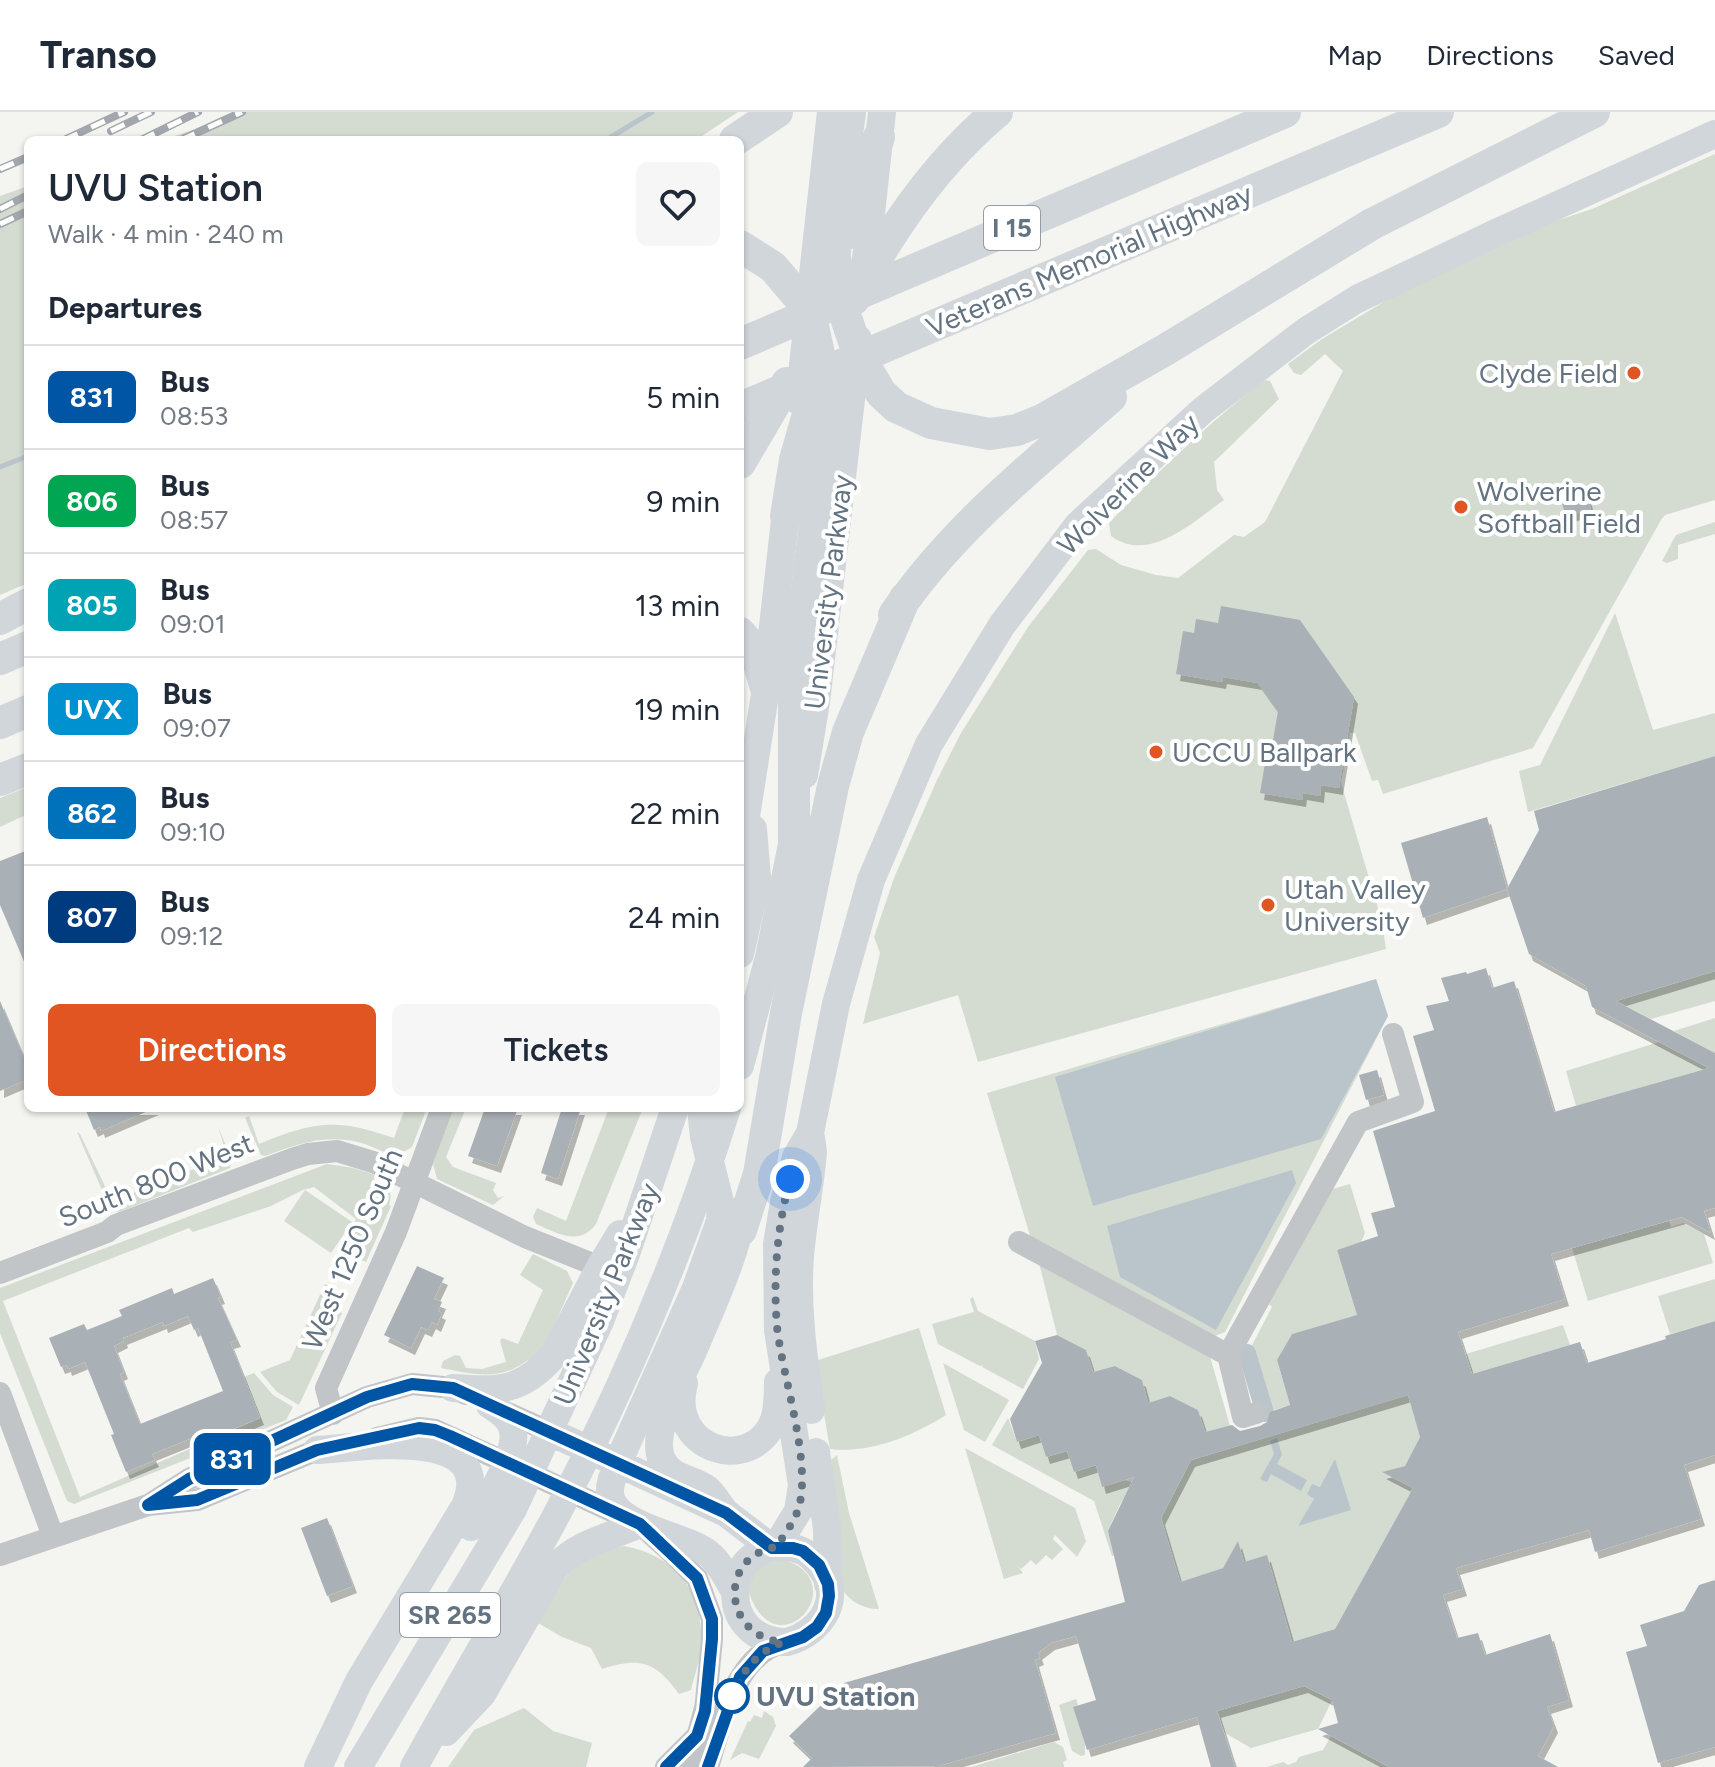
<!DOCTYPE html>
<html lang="en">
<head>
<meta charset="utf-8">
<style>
  body { margin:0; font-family:Figtree,sans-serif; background:#f6f6f7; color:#1f2937; height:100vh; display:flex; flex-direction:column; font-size:30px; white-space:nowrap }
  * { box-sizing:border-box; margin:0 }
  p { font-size:26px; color:#747a83 }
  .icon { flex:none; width:44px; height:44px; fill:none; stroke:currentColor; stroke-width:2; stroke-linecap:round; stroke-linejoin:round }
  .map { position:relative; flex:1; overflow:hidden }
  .drawer { position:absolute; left:24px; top:24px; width:720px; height:976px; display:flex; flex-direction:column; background:#fff; border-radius:12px; box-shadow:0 2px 6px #0004 }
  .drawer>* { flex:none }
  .badge { padding:0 16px; border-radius:12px; font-size:28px; line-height:52px }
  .you { position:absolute; width:40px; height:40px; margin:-20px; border:6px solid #fff; border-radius:50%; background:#1a73e8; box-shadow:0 0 0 12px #1a73e833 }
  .map>.badge { position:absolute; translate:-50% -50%; box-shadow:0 0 0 4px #fff }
  h2 { padding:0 24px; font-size:30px; line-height:72px }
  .round { display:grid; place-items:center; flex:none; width:84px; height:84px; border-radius:12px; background:#f6f6f7 }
  .headline { display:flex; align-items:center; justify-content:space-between; height:136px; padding:0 24px }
  h1 { font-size:38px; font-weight:600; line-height:60px }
  .action { display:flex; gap:16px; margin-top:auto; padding:16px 24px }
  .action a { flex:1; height:92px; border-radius:12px; background:#e15523; color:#fff; font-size:32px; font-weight:600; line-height:92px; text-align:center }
  .action a+a { background:#f6f6f7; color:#1f2937 }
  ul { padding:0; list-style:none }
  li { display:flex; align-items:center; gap:24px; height:104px; padding:0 24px; border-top:2px solid #e0e1e3 }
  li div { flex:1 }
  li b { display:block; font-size:30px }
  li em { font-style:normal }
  li .badge { min-width:88px; font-weight:700; text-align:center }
  header { display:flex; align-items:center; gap:48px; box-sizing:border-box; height:112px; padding:0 40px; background:#fff; border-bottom:2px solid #e0e1e3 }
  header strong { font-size:38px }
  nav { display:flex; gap:44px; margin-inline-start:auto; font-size:28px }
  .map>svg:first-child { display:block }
</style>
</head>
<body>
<header>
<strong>Transo</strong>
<nav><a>Map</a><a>Directions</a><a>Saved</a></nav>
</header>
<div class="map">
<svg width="1715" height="1655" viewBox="0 0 1715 1655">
  <defs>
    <filter id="shadow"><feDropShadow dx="4" dy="7" stdDeviation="0" flood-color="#0004"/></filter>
  </defs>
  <rect width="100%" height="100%" fill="#f4f4f0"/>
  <path fill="#d4dbd1" d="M245,0H738L696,28H163Z
    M1715,42V388L1665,403L1661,408L1533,636L1383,682L1378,668L1372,669L1355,621H1350L1341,671L1382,810L1386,837L978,950L958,883L863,912L880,841L874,825L894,766L937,668L961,621L1028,515L1088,438L1096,437L1121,453L1156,463L1178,466L1234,423L1244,425L1265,410L1343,259L1325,242L1301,263L1294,261L1288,252L1322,227L1417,170L1516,122L1592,97Z
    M28,74V471L0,483V84Z
    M1264,268L1270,269L1279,287L1214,350L1217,378L1224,388C1193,410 1149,452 1111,424L1109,411C1158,359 1208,312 1264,268Z
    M1715,410V422L1678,433V447L1667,451L1662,449L1676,423Z
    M1615,501L1653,618L1715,601V644L1528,700L1519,659L1540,653Z
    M28,675V702L0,715V686Z
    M1715,859V889L1651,907L1616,889Z
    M1376,867L1388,904L1225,1220L1212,1225L1031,1127L987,981Z
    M1715,906V941L1674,919Z
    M1659,930L1709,956L1576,994L1566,959Z
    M405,996H427L412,1035L396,1044C385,1041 376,1036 365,1032C328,1021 300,1031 265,1044L261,1043L245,1006L249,1004L259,1032C314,1009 337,1006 394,1026Z
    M452,996H466L446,1045L453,1055L496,1071L493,1078L498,1086L504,1084L493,1093L437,1067L433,1052Z
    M609,996H643L596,1112C579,1135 557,1121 536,1112L533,1105L537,1096L566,1109Z
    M218,1014L232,1049L230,1056L119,1100L111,1099L77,1020L80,1022L112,1089L227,1044Z
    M327,1052C348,1055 400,1060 389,1093L391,1094L366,1150L349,1143L341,1153L336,1151L356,1107L314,1075L303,1078L271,1094L193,1120L189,1116L3,1189L80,1385L260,1306L244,1265L254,1261L273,1283L293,1295L286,1308L74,1392L67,1389L0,1221V1176Z
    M1350,1072L1365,1121L1361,1130L1337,1138L1377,1268L1337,1209L1292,1222L1277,1249L1290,1293L1268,1300L1250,1237L1272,1195L1269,1192L1329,1078Z
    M305,1078L352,1110L331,1141L284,1109Z
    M1669,1109L1671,1115L1683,1111L1704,1122L1713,1151L1588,1189L1572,1136Z
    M533,1142L567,1159L573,1171L545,1234L531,1252L528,1248C499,1270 474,1262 441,1256L443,1249L455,1243L460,1244L466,1256L482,1257L506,1250L500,1229L502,1226L518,1232L543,1178L520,1163Z
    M1039,1151L1209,1241L1230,1314L1205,1320L1198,1298L1170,1284L1148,1291L1142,1268L1115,1254L1093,1260L1086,1238L1057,1223Z
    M1715,1167V1209L1670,1222L1658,1184Z
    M325,1172L331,1175C329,1188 330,1194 342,1201L299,1293L277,1280L260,1260L290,1248Z
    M973,1185L978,1199L1035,1229L1039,1247L1023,1277L982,1255L983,1253L980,1254L938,1232L932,1212L974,1200L970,1187Z
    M1563,1213L1570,1233L1472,1262L1466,1242Z
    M919,1216L946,1303C913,1324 869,1342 830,1337L815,1249Z
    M943,1251L1009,1288L985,1330L964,1318Z
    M1408,1282L1420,1325L1405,1354L1383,1360L1413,1376L1335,1517L1292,1530L1267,1444L1244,1450L1238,1430L1223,1456L1180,1470L1161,1406L1191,1348Z
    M1008,1306L1017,1330L1039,1323L1046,1345L1067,1339L1074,1360L1096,1353L1102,1374L1124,1368L1134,1371L1120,1392L1108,1419L1115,1443L1112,1444L1094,1389L992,1333Z
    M965,1336L1075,1396L1086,1429L1077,1445L1055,1423L1053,1427L1063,1437L1052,1448L1046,1443L1036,1453L1031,1448L1021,1457L1016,1452L1023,1461L1004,1467Z
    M837,1343L849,1401L879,1497C864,1497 849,1490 842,1476L831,1348Z
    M624,1434C677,1444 705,1480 701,1536C700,1549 694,1564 691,1578L679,1582C655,1549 640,1545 602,1557L591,1536L562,1525L538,1511C564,1465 570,1447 624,1434Z
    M785,1448C857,1472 771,1567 746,1471L761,1452Z
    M1304,1574L1332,1588L1318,1617L1251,1636L1225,1621L1217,1599Z
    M1076,1587L1078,1593L1074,1596L1085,1632V1643L1081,1644L1072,1639L1059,1593Z
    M524,1596L553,1619L592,1631L586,1655H448L474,1618Z
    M764,1599L773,1605L776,1614L759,1647L742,1641L730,1648L748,1609L750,1610L754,1603L762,1606Z
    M1331,1624L1389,1655H1267L1283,1650L1288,1653L1296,1650L1299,1645L1323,1638Z
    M1054,1630L1063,1635L1067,1648L1063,1650L1064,1655H971Z"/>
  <path fill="#bac5cb" d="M1376,867L1388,904L1321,1027L1093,1094L1055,965Z
    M1292,1058L1296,1071L1216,1218L1120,1165L1107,1114Z
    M1277,1326L1282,1343L1277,1352L1307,1368L1301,1379L1271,1362L1267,1370L1260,1367L1274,1342L1270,1329Z
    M1335,1347L1351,1398L1298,1414L1314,1387L1307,1382L1312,1372L1320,1375Z"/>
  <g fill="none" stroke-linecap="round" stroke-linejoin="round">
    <path stroke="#bac5cb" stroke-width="5" d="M611,25L652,0
      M0,355L28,344"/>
    <path stroke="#bac5cb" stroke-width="18" d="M1247,1241L1265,1301"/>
  </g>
  <path fill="#aab1b6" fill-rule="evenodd" filter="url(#shadow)" d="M1584,374L1591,397L1566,404L1559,382Z
    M1221,494L1300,508L1354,585L1339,676L1321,673L1320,684L1303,681L1302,688L1260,681L1268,633L1272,634L1278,599L1258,571L1223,565L1222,570L1176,562L1183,519L1194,521L1196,507L1218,511Z
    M1715,644V859L1616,889L1715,941V1096L1704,1099L1711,1121L1682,1105L1551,1142L1565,1187L1458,1220L1472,1262L1580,1230L1587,1251L1666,1227L1665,1224L1715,1209V1343L1684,1353L1701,1407L1595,1440L1589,1418L1456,1456L1463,1477L1443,1483L1457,1526L1478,1521L1485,1543L1550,1522L1569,1588L1547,1595L1554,1614L1538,1644L1558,1655H1389L1318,1617L1338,1611L1332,1588L1304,1574L1217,1599L1235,1655H1211L1197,1605L1087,1638L1073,1595L1096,1588L1076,1524L1051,1531L1038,1541L1040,1546L1035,1548L1056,1621L938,1654L803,1655L812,1646L789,1624L844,1571L1125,1490L1108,1419L1134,1365L1102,1375L1096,1353L1074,1360L1067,1339L1046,1345L1039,1323L1017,1330L1010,1307L1042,1251L1035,1229L1057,1223L1086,1238L1093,1260L1115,1254L1142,1268L1148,1291L1170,1284L1198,1298L1205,1320L1232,1313L1240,1319L1260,1314L1267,1310L1270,1300L1290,1293L1277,1248L1292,1222L1357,1203L1337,1138L1378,1124L1371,1101L1395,1095L1373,1019L1435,999L1413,924L1434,918L1426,894L1449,889L1441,866L1466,860L1467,862L1486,856L1492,876L1514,869L1554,1000L1709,956L1592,895L1586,874L1529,842L1507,777L1539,718L1534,699ZM1408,1283L1420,1325L1405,1354L1382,1360L1413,1376L1335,1517L1292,1530L1267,1443L1244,1450L1238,1429L1223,1456L1180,1470L1161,1406L1191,1348Z
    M1487,705L1507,777L1423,806L1401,731Z
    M28,738V859L0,793V749Z
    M0,889L28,955V967L0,979Z
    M1377,958L1384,983L1366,988L1359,963Z
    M85,996H155L101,1019L100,1015L94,1018Z
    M485,996H518L497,1054L468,1044Z
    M562,996H581L558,1067L541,1061Z
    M417,1154L444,1166L434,1187L442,1190L438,1199L442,1201L437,1213L432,1210L428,1218L421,1215L411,1236L384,1223Z
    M213,1166L221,1185L218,1186L237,1228L230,1230L260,1306L194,1333L192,1326L152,1342L155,1348L126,1360L111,1323L114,1322L85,1250L68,1257L67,1253L61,1255L49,1226L84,1212L87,1218L122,1204L119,1198L172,1176L174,1182ZM188,1204L194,1218L198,1216L223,1279L140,1312L120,1262L124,1260L114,1234L124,1229L123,1226L163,1210L164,1214Z
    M327,1406L353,1474L327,1484L301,1416Z
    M1715,1468V1635L1658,1651L1626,1540L1647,1534L1640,1513L1684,1499L1699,1473Z"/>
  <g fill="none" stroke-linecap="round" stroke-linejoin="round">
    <path stroke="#c1c5c8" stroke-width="22" d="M1019,1130L1228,1243L1358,1010L1413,990L1393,922
      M0,1161L107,1120L116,1113L292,1047L308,1042L337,1039L373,1050L525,1125L600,1155
      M1228,1243L1243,1305L1256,1301
      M0,1281L53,1424
      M497,1296L550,1320
      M333,1302L326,1276L396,1120L442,996
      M377,1326L419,1316L435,1318L640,1412L672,1441L697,1466L712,1507V1527L705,1599
      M153,1390L189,1367L367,1285L412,1272L453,1276L466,1282
      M0,1443L148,1393L197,1388L317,1338L331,1335
      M666,1655L696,1625
      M689,1655L708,1585
      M708,1655C722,1612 734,1540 787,1530"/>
    <path stroke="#d1d6da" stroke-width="28" d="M864,166L882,0
      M799,289L831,0
      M804,663L816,590L858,227
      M740,743L766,576L788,382
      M740,842L757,766L753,717
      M740,954L769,845L797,708
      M701,996L704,1025L721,1094L720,1109L696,1176L618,1351C614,1361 609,1371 610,1382C613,1415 686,1423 709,1442C720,1451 727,1466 734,1478
      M684,1271C666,1338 752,1364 774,1308C778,1296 778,1283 778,1270
      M453,1276C499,1279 522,1280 554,1243L600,1155L620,1122
      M811,1298C804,1248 796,1196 800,1144C803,1110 810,1075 813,1040L811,1026
      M550,1320L726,1401L772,1436
      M317,1338C358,1336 499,1312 465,1394L359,1569L318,1655
      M816,1340L827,1417L828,1472
      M726,1401C720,1394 714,1383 707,1377C692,1366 671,1367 662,1348C649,1321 682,1264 693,1239C713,1193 735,1144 745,1095
      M471,1415C485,1393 521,1340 512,1315C509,1305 498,1298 490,1293
      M776,1435L798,1399L802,1373L778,1218L777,1132L784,1090L796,1045L810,1021L836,892L871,768L929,632L1002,513L1078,413L1203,298L1306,219L1357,187L1496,121L1715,22
      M783,1530C716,1526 722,1432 785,1435C797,1435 809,1441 817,1451C846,1483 823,1520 787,1530
      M446,1620L482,1582L554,1457C578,1430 608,1426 640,1412
      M358,1655L513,1397L600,1209L626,1142L675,996
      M414,1655C461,1569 512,1486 558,1400C626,1270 683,1136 727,996"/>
    <path stroke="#d1d6da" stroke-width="32" d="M850,0L836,107L835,144L842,194L859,244L881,281L896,295L931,311L990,322L1017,318L1044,307L1165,238L1372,112L1594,0
      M735,28L777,0
      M849,121L879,25
      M740,134L773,155L801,188L813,214L824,265L822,352L794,587V730
      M854,187C890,118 936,51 997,0
      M740,232L1285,0
      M740,296L1438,0
      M740,351L787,271
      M786,404L795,348L813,285
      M894,503C952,417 1034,353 1111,285
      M0,507L28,492
      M740,521L755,538L766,576
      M0,547L28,535
      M0,611L28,599
      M0,668L28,657
      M741,1118L759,1062L786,901L833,674L848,620L905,486"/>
    <g stroke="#a2a7ad" stroke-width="8">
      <path id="rail" d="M111,19L151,0
        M64,28L124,0
        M141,28L198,0
        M181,28L242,0
        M0,57L28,45
        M0,97L28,83
        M0,112L28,99"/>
    </g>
    <use href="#rail" stroke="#fff" stroke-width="5" stroke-dasharray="15" stroke-linecap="butt"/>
  </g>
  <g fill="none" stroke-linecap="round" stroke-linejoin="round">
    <g stroke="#fff" stroke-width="18">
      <path id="line" d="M666,1655L697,1624L705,1599L712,1527V1507L697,1466L640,1412L450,1324L435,1318L419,1316L317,1338L197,1388L148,1393L189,1367L367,1285L412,1272L453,1276L726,1401L772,1436H793L803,1439L819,1453L828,1472L829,1484L826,1501L817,1515L803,1525L763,1539L740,1565L708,1655"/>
    </g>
    <use href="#line" stroke="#0055a4" stroke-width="12"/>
    <path stroke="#637381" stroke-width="8" stroke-dasharray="0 14.4" d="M732,1584C744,1557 755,1542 783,1530C723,1525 717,1445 776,1435C784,1424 793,1411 798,1398C813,1352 782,1264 777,1215C773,1165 777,1116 790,1067"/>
  </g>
  <g fill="#e15523" stroke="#fff" stroke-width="3">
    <circle cx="1634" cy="261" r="8"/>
    <circle cx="1461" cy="395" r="8"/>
    <circle cx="1156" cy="640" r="8"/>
    <circle cx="1268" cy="793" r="8"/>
  </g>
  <circle fill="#fff" stroke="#0055a4" stroke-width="4" cx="732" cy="1584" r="16"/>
  <g text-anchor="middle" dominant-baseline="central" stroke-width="8" stroke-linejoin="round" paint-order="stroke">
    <g fill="#fff" stroke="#929da7" stroke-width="2">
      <rect x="984" y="94" width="56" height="44" rx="6"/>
      <rect x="400" y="1481" width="100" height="44" rx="6"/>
    </g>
    <g font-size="26" font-weight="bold" fill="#637381">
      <text x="1012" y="116">I 15</text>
      <text x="450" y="1503">SR 265</text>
    </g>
    <g font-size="28" fill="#637381" stroke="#fff">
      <text transform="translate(1089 148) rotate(-23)">Veterans Memorial Highway</text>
      <text transform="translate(1128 372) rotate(-45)">Wolverine Way</text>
      <text transform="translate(828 480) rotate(-83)">University Parkway</text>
      <text transform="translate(156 1068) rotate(-22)">South 800 West</text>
      <text transform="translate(352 1137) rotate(-67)">West 1250 South</text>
      <text transform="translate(606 1182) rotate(-68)">University Parkway</text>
    </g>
    <g font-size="28" fill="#637381" stroke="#fff" text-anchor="start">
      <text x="1618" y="261" text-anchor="end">Clyde Field</text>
      <text x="1477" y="379">Wolverine<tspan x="1477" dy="32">Softball Field</tspan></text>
      <text x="1172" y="640">UCCU Ballpark</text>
      <text x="1284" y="777">Utah Valley<tspan x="1284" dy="32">University</tspan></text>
    </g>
    <g font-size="28" font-weight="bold" fill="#637381" stroke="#fff" text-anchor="start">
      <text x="756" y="1584">UVU Station</text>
    </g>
  </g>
</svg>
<div class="you" style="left:790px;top:1067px"></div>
<b class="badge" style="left:232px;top:1347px;background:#0055a4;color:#fff">831</b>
<section class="drawer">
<div class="headline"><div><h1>UVU Station</h1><p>Walk · 4 min · 240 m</p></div><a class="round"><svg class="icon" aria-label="heart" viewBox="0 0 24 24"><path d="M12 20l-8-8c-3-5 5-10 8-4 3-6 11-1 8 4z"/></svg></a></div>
<h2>Departures</h2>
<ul>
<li><span class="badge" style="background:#0055a4;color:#fff">831</span><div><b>Bus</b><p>08:53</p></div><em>5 min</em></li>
<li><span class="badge" style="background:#00a651;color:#fff">806</span><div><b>Bus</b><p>08:57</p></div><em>9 min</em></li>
<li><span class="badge" style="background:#00a3b4;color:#fff">805</span><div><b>Bus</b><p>09:01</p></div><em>13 min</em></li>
<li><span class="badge" style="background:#0091d0;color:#fff">UVX</span><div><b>Bus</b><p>09:07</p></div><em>19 min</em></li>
<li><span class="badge" style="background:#0072bc;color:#fff">862</span><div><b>Bus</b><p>09:10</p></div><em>22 min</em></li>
<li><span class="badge" style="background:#003b80;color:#fff">807</span><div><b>Bus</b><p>09:12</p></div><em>24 min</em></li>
</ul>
<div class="action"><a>Directions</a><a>Tickets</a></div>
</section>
</div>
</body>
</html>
